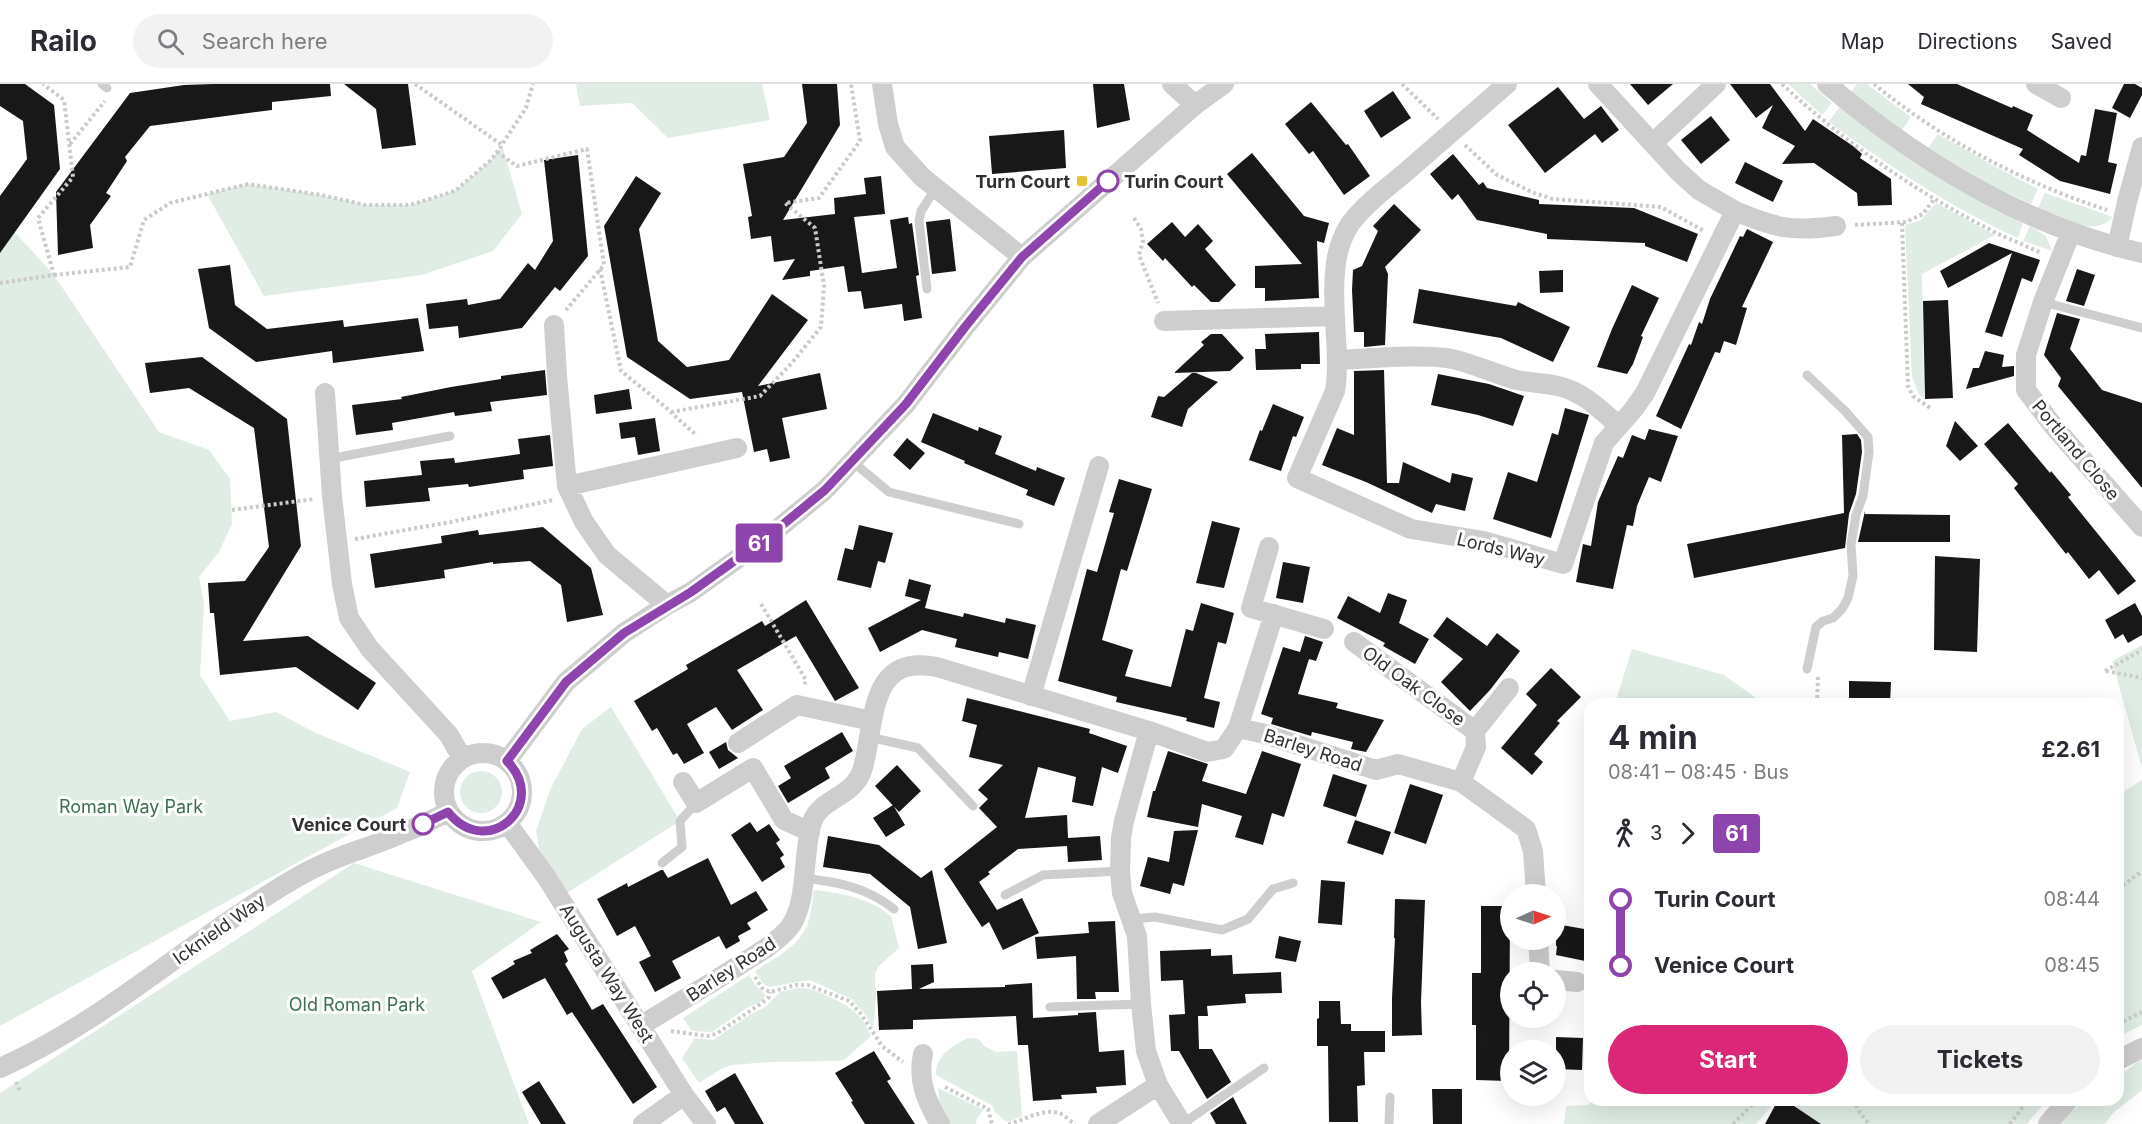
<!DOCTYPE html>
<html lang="en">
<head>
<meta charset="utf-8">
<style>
  body { margin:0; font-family:Inter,sans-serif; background:#f2f2f3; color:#2b2b33; height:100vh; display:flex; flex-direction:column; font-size:22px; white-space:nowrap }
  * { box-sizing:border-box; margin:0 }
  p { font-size:20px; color:#7c7c81 }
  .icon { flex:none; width:33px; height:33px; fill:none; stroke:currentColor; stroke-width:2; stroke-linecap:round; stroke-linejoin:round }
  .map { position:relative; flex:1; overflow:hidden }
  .drawer { position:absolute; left:1584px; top:614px; width:540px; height:408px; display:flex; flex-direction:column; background:#fff; border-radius:18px; box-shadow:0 6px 24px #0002 }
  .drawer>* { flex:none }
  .badge { padding:0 12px; border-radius:4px; font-size:21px; line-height:39px }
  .needle { width:39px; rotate:87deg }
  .fabs { position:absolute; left:1500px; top:800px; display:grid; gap:12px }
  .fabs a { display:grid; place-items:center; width:66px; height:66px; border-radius:50%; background:#fff; box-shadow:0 6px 24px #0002; font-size:30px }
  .map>.badge { position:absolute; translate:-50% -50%; box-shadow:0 0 0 3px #fff }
  .legs { display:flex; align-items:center; gap:9px; height:66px; padding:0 24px; font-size:20px }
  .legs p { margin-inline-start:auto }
  .overview { display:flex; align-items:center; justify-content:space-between; height:102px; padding:0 24px }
  h1 { font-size:33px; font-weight:700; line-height:45px }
  .cta { display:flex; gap:12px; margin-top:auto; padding:12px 24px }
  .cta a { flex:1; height:69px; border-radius:36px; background:#db2777; color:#fff; font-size:24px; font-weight:700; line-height:69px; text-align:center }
  .cta a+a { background:#f2f2f3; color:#2b2b33 }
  ul { padding:0 24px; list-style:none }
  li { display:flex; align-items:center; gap:21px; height:66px; font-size:22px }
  li i { display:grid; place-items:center; width:9px; height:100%; margin:0 8px; background:currentColor }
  li i::after { content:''; width:15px; height:15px; margin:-8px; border:4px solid; border-radius:50%; background:#fff }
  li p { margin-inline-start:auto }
  li:first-child i { background:linear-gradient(#0000 50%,currentColor 0) }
  li:last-child i { background:linear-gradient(currentColor 50%,#0000 0) }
  header { display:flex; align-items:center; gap:36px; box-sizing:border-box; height:84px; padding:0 30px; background:#fff; border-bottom:2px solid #e1e1e2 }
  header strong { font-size:28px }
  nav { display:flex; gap:33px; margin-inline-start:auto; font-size:21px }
  .search { width:420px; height:54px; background:#f2f2f3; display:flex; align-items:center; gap:15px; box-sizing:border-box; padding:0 21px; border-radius:33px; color:#7c7c81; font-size:22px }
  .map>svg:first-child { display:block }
</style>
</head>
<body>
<header>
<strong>Railo</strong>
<div class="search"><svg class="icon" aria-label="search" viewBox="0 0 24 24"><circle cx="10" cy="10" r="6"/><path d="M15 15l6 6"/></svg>Search here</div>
<nav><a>Map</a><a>Directions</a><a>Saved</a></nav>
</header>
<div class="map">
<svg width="2142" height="1040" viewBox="0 0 2142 1040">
  <rect width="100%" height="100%" fill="#fff"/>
  <path fill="#dfede4" d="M576,0H762L770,36L668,54L632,19L580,22Z
    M1788,0H1810L1832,19L1822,31Z
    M1857,0H1867L1911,33L1902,46L1851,8Z
    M1840,23C1897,69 1957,107 2023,139L2018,154C1953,125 1894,85 1837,44L1829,37Z
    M1938,50L1994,82L2038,105L2031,120L1985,98L1928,64Z
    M502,61L522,130L493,167L422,191L264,212L207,110L248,100L321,111L366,121H410L455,107L491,76Z
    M2045,109L2113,133C2092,155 2061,134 2038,124Z
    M1936,119L1995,151L1922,190L1924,315L1919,310L1912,293L1905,141L1921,136Z
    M0,132L54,191L159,348L209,366L230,395L232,440L219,468L199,493L204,520L200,591L230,637L276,628L316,649L410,688L397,724L0,942Z
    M2030,142L2046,152L2052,167L2023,157Z
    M2142,561V684L2112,577Z
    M1632,565L1724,591L1763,619H1615Z
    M611,623L680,737L565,810L539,765L536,747L550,706L582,645Z
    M460 708a21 21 0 1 1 42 0a21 21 0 1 1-42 0Z
    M2142,696V941L2118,953V711Z
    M354,779L541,838L472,887L529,1040H0V1009Z
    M814,806C842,809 869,814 891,832L899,864L879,882L875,889L876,913L873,945L865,930L851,915L810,896L770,903L763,900L755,887C774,874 800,863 808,839C811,829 812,817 814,806Z
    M749,891L757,903L766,911L762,917L745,925L712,948L692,947L683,934Z
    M797,904C808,903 816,907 825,911C848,921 861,928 871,952L844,976L836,977L772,978L732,981L721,985L699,999L682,974L695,954L713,956L751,930L765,923L780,908Z
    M968,954C977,954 980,954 984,962L996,968L1017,967L1022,1032L1011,1037H1005L994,1027L993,1022L936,991C935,972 952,962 968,954Z
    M2140,976L2142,978V1006L2113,1029L2105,1040H2062C2081,1013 2087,1016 2118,1016V993Z
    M938,1004L984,1026L977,1034L976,1040H950L940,1023Z
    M1593,1016H1777L1756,1040H1564L1566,1022L1589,1021Z
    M1785,1016H2047L2027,1040H1821Z"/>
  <path fill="#181818" d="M0,0H25L54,21L60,85L0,169V112L27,75L23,37L0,22Z
    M213,0H330L331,12L272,18V26L150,42L125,73L127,77L106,109L111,112L90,141L93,164L58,171L56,108L130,9L184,1Z
    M344,0H408L416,61L382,65L376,25Z
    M802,0H837L840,41L783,136L835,130L834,114L866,110L864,94L881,92L885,130L854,133L862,189L897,184L890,136L908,133L909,140L912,139L919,191L916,192L922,234L904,237L902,220L864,225L861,207L848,208L844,182L810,187V192L782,196L795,175L774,178L771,152L751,155L748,133L752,132L743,80L784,73L807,39Z
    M1093,0H1124L1130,36L1097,44Z
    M1630,0H1673L1648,21Z
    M1730,0H1770L1805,47L1813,35L1853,62L1862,70L1860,74L1891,95L1892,121L1858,122L1857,109L1814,79L1782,80L1795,62L1762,44L1773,21L1756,34Z
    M1908,0H1957L2012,24L2013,22L2033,31L2027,46L2079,79L2081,71L2086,72L2095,25L2117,29L2108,78L2117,80L2110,110L2060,97L2019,71L2023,65L1921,20L1924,13Z
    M2124,0H2135L2142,4V11L2130,34L2112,24Z
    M1558,3L1584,35L1601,22L1619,46L1602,59L1595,50L1545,89L1508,41Z
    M1393,7L1411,34L1381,54L1364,27Z
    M1311,18L1346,61L1348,60L1370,92L1344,111L1313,67L1309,70L1285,40Z
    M1711,32L1730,56L1701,80L1681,56Z
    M1064,46L1066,84L992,90L989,52Z
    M1252,69L1304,132L1329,139L1324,159L1317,157L1319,214L1265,217V204H1255V182L1302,180L1227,90Z
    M1453,70L1479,101L1483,98L1487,104L1539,116V120L1634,124L1698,150L1687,178L1645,162V159L1547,155V150L1477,136L1458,110L1452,116L1430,90Z
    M578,71L588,172L560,207L555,203L522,244L459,254L458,242L429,245L426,220L467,215L468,221L500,215L528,179L535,186L553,157L544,76Z
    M1745,78L1783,97L1773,118L1735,99Z
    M636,92L661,109L639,145L658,257L687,283L729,276L772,210L808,236L758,302L820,289L827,325L782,334L790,374L770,378L767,365L754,368L742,308L690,315L627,273L604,142Z
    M1394,120L1421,146L1385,183L1388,190L1385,261L1364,263V248H1354L1352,206L1353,186L1362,182L1378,147L1373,142Z
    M950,135L956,187L932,190L926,138Z
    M1172,138L1185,153L1198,140L1213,157L1205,165L1236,201L1219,218H1211L1194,201L1192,203L1165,174L1163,177L1147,160Z
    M1747,145L1773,158L1742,223L1747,224L1736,261L1724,257L1720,269L1715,268L1681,345L1656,332L1689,260L1691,261L1699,238L1702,240L1710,215L1740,152L1743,153Z
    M1989,159L2040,176L2032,198L2022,194L2002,253L1985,248L2012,169L1948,204L1940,187Z
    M230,181L235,221L267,245L343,236L344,243L418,234L424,267L333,279L332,267L256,278L209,244L198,185Z
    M2077,185L2095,191L2084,222L2066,217Z
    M1563,186V208L1540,209L1539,187Z
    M1632,201L1659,214L1641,252L1643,253L1633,280L1627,290L1597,283L1612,245Z
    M1419,205L1516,222L1518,218L1570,243L1553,278L1501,254L1413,239Z
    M1948,216L1953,314L1925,315L1923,217Z
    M2057,229L2080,235L2070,265L2102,306L2142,319V404L2058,302L2061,294L2044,271Z
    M1319,248L1320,280H1301V285L1256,286L1255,265H1266L1265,250Z
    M1211,250H1222L1244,274L1230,287L1174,289L1204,261L1201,258Z
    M1985,267L2004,271L2002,283L2014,282V292L1966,305L1973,284H1979Z
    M202,273L287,335L301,462L243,557L308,552L376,599L358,626L296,583L220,591L214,529H210L208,499L245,497L269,463L254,344L189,304L150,309L145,279Z
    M545,286L547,311L490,318L492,327L455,332L454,328L392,339L393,346L356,351L352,321L402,315L401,313L451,303L501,295V292Z
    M1384,286L1387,399H1399L1403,378L1450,399L1452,389L1473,394L1465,427L1436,420L1432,429L1366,398L1322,381L1337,344L1354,351V287Z
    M1192,289H1196L1218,298L1188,325L1182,343L1151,333L1158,312L1164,313Z
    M1438,290L1489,300L1524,312L1513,342L1478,331L1431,321Z
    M629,305L632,325L596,330L594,311Z
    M1273,320L1304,333L1296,353L1293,352L1281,387L1249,376L1260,346L1262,347Z
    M1565,324L1589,331L1551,454L1493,435L1508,388L1537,398L1552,349L1558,351Z
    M933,329L978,347L979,343L1002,352L995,370L1036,387L1037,383L1065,394L1054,422L1026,411L1028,406L964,379L965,377L921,358Z
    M655,334L660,367L638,371L635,353L621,355L619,339Z
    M1955,337L1978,362L1960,377L1946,362Z
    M2008,339L2050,389L2051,387L2071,411L2068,413L2136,497L2118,511L2099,486L2089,495L2068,468L2066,470L2014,404L2018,400L1984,360Z
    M1649,345L1678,352L1661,398L1649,393L1637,422L1633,442L1627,441L1613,505L1576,498L1583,460L1591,462L1598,418L1618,372L1623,374L1632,351L1645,356Z
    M1857,350L1861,356L1862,368L1856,410L1849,430L1845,464L1694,494L1687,460L1844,429L1842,351Z
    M550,351L553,382L523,386L524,395L469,403L468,400L428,404L430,417L366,423L364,397L422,391L420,377L454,374L455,379L520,370L518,355Z
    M907,354L925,369L910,386L893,371Z
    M1119,395L1152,405L1127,487L1121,485L1102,556L1133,566L1125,592L1171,603L1186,545L1193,547L1201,519L1234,529L1226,560L1218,558L1204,614L1220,618L1214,644L1186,637L1187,634L1116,618L1117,613L1058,597L1087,485L1097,488L1114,429L1109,428Z
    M1865,427V430L1950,431V458H1858Z
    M1212,437L1240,444L1224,504L1196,499Z
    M859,441L893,449L885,479L878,477L871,504L837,496L845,464L853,466Z
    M543,443L591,484L603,531L567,538L561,501L530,477L493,480V478L444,486L445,494L375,504L370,470L442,459L441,452L478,446L479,451Z
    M1935,472L1980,475L1977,568L1934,566Z
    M1283,478L1310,483L1303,519L1276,514Z
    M909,495L931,501L925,524L963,533L964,529L1005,539L1006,534L1036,541L1028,575L999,568L998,573L955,563L957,555L922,546L880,568L868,544L921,516L905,512Z
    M1388,509L1407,516L1399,539L1429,555L1415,580L1383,562L1385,559L1337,534L1348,512L1380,529Z
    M806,516L859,604L835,617L796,552L737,586L763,626L732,646L716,623L687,640L704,669L684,680L677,669L673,671L657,644L652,647L634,617L688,585L686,581L762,537L765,542Z
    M2135,519L2142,532V551L2128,559L2123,550L2115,555L2105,536Z
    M1447,533L1487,562L1497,549L1520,567L1490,606L1470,627L1441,598L1463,575L1433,552Z
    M1305,552L1323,558L1316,577L1309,575L1298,610L1338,619L1336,624L1384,636L1366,668L1351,665L1353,658L1312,648L1311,652L1271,640L1273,634L1261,630L1283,563L1300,568Z
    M1551,584L1581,613L1557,637L1560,639L1534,670L1543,678L1532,691L1501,664L1537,621L1526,610Z
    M1849,597L1891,598L1890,620H1849Z
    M967,614L1090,645L1089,649L1127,662L1118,689L1102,683L1093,722L1072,718L1076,693L1038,683L1025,734L1067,731L1068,754L1100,752L1102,776L1068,778L1067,762L1018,765L988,788L990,790L979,798L997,826L1022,814L1039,849L1003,866L989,838L982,843L944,785L997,743L979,724L988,715L978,706L1003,681L969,673L977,641L962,637Z
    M842,648L853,667L825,684L830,694L788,719L778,702L791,694L784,682Z
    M726,658L728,666L738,674L719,685L709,668Z
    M1168,667L1208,680L1202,697L1246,710L1262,667L1301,680L1284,733L1272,729L1263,761L1235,753L1242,732L1202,720L1198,743L1147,733L1153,707H1155Z
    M897,681L921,707L899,728L875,702Z
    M1333,690L1367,701L1356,733L1323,722Z
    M1410,700L1443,711L1426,760L1394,749Z
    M893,721L905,741L886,753L873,734Z
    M1355,736L1391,748L1383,771L1347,759Z
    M750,738L757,748L769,740L780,756L776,759L784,771L780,774L785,783L762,798L731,751Z
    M1198,746L1184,802L1173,799L1170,810L1140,802L1148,773L1169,778L1174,747Z
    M828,752L879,761L921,794L932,786L947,859L918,865L910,823L870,790L823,783Z
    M708,774L731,821L756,807L768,826L747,839L751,845L738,852L740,857L726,865L719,852L672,877L681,894L655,908L639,878L651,872L635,842L617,852L597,815L627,799L628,803L661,786H663L668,794Z
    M1321,796L1345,798L1342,841L1318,839Z
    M1395,815L1425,816L1421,918L1422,951L1392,952V914L1395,854H1394Z
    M1481,822H1503V833H1510L1509,997L1476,996V941H1472V889H1481Z
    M1115,837L1119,908H1095L1096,915H1077L1076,872L1037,875L1035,853L1089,849L1088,838Z
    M1556,840L1590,846V878L1556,871L1557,862H1556Z
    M557,850L569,865L564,868L568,877L565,880L592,926L603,920L657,1003L633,1020L572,928L567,931L545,894L503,915L491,894L515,880L513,877L532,869L530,866Z
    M1279,852L1301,857L1296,878L1275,874Z
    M1211,865V872L1232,871L1233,890L1281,888L1282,909L1245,910L1246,919L1207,922L1208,932H1198L1199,965H1212L1231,998L1207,1015L1179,967H1171L1169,931L1185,930L1183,896L1161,897L1160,867Z
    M933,880L934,898L919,905L1005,903V901L1032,899L1033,934L1078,931V929L1096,928L1099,968L1124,966L1126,1001L1096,1003L1097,1009L1061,1011L1062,1015L1033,1017L1028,961H1018L1016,932L913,936V945L879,946L877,907L912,905L911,881Z
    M1319,917H1340L1341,940H1351V947H1385V968H1364L1365,1001L1357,1002L1358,1038H1329L1328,962H1317V935L1319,934Z
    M1556,953L1583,954L1582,986L1556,985Z
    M874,967L891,995L887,997L915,1040H865L851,1018L853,1017L835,989Z
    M735,989L764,1040H735L725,1023L717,1028L705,1007Z
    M539,997L566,1040H541L522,1008Z
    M1432,1005H1462V1040H1433Z
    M1233,1013L1247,1040H1216L1210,1029Z
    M1778,1016H1785L1821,1040H1765Z"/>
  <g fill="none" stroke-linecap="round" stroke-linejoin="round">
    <path stroke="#cbcbcb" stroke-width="4" stroke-dasharray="3 3" stroke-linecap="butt" d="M415,0L502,61
      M1402,0L1438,35
      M1782,0C1843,57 1913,106 1987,144C2005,154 2023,160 2041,169
      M1874,0C1942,56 2024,99 2107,126
      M70,60L105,17
      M1465,61L1497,91L1534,109L1553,115L1661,123L1704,147
      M497,68L517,82L587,65L604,181L566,226
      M1134,134L1141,145L1143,157L1139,171L1158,219
      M1902,139L1908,302L1913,312L1930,324
      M1855,141L1906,138L1923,130L1935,114
      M600,185L621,287L663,321L697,352
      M54,191L130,183L144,136L170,119L248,100L321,111L366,121H410L455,107L491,76L497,68L526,24L533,0
      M0,199L54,191L38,134L73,93L64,16L43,0
      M671,328L760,312L791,280L821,243L824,202L815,144L785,119L819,114L860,57L851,0
      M232,426L314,415
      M355,455L451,438L553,416
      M761,520L806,596L804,602
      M2105,587L2142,566
      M2106,587L2142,594
      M1817,620L1818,593
      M2118,805L2142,787
      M755,893L762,904L770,908L796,901H808L849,917L861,930L882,962L903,978
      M2118,940L2142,928
      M671,947L707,952L716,950L762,919L769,913L770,908
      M16,998L20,1007
      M945,1003L988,1025L992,1040
      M1853,1016L1860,1029L1869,1040
      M1008,1040C1024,1037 1041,1024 1059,1029C1064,1031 1070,1037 1075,1040
      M1733,1040L1757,1016
      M2010,1040L2028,1016"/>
    <path stroke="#cecece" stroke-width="9" d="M102,0L107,4
      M927,205L919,137L921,127L936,104
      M2043,218L2142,244
      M329,375L450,352
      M853,378L889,408L1019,440
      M1807,585L1816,543L1823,537L1833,534L1842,525L1848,514L1853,492L1851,460L1856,431L1863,412L1869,368L1868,353L1845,327L1807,291
      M869,653L918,664L973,722
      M662,779L682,763L680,737L696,719
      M803,794C838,798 866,803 894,825
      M1005,811L1043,791L1120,787
      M1132,835L1155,833L1222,846L1248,835L1273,805L1293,799
      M1050,923L1141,920
      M1182,1040L1264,984
      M1389,1040L1390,1013"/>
    <path stroke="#cecece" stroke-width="20" d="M882,0L888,40L895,63L922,93L1022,173
      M1172,0L1195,21
      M1507,0C1474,29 1440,58 1407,87C1388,103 1365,120 1350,140C1341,154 1336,172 1335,188C1331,228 1341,268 1335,307L1297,394L1411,445L1484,457L1563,480L1604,359L1633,326L1645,309L1735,127L1699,106L1678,87L1598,0
      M1827,0C1918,77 2025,142 2142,169
      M2036,0L2061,14
      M1653,59L1716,0
      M1735,127C1776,144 1791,148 1836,142
      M2071,148L2043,218L2026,271V306L2055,344L2142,443
      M2117,163L2127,118L2142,63
      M1164,237L1334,232
      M554,241L557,292L567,402L584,438L607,471L667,521
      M1337,276C1373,275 1411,270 1447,274C1471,278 1494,290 1517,296C1531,299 1545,299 1558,302C1582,307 1601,326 1619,342
      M325,309L332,412L342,500L349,534L370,565L449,651L462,674
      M567,402L737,364
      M1269,463L1251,524L1324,545
      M1354,558L1475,647
      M1031,612L1099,382
      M1238,644L1274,530
      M1149,647L1124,737L1121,754L1120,787L1122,809L1137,852L1141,920L1146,967L1158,1001L1182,1040
      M738,659L797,621L872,637
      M444 708a39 39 0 1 1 78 0a39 39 0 1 1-78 0Z
      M507,677L566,598L624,549L667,521L691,508L769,452L825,406L906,320L965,243L1022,173L1195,21L1224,0
      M683,698L696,719L753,684L784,736L810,748
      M1461,698L1476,663L1475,647L1509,604
      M507,739L545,791L684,1011L706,1040
      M1538,855L1540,888
      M1556,896L1577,898
      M640,942C673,922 705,903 738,882C755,871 775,860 789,844C809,819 802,768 812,738C820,716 846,714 858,695C864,686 865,675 867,665C875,621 877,571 937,583L1149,647L1207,668L1224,665L1238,644L1261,649L1376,686L1398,680L1461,698L1526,745L1533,767L1536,810
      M923,970C917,997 927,1018 940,1040
      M2118,976L2142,964
      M0,984C99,940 180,866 271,809C288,798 305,788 323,780C349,768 377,761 403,749C419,743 433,735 448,728
      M643,1040L684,1011
      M1098,1040L1158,1001
      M2048,1040L2068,1016"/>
  </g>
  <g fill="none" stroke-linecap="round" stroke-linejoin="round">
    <g stroke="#fff" stroke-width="14">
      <path id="line-1" d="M423,740L448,728C487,777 550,721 507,677L566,598L624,549L691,508L769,452L825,406L906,320L965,243L1022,173L1108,97"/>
    </g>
    <use href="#line-1" stroke="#8e44ad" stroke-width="9"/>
  </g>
  <rect fill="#e8c232" stroke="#fff" stroke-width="2" x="1076" y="91" width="12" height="12" rx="3"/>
  <g fill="#fff" stroke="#8e44ad" stroke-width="3">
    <circle cx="1108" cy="97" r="10"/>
    <circle cx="423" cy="740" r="10"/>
  </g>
  <g text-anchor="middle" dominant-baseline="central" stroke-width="6" stroke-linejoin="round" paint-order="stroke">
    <g font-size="18" font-weight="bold" fill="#313131" stroke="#fff" text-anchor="end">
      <text x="1070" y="97">Turn Court</text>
    </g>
    <g font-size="18" font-weight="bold" fill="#313131" stroke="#fff" text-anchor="start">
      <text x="1124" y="97">Turin Court</text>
      <text x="406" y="740" text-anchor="end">Venice Court</text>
    </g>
    <g font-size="18" fill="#313131" stroke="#fff">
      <text transform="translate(2076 366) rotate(50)">Portland Close</text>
      <text transform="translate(1501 465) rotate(14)">Lords Way</text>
      <text transform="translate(1414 602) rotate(36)">Old Oak Close</text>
      <text transform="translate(1313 666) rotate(18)">Barley Road</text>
      <text transform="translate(219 845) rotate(-35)">Icknield Way</text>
      <text transform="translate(731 885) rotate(-33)">Barley Road</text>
      <text transform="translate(607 889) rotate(58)">Augusta Way West</text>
    </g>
    <g font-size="18" fill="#3d6e50" stroke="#fff">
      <text x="131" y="722">Roman Way Park</text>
      <text x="357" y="920">Old Roman Park</text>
    </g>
  </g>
</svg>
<div class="fabs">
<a><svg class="needle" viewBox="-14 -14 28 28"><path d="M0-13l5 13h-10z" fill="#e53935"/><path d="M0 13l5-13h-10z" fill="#7c7c81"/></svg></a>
<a><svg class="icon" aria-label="locate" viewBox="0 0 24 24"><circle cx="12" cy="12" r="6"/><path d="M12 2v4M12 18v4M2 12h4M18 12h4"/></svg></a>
<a><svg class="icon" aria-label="layers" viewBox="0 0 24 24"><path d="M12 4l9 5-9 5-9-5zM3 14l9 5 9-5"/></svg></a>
</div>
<b class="badge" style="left:759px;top:459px;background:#8e44ad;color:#fff">61</b>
<section class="drawer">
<div class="overview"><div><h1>4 min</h1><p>08:41 – 08:45 · Bus</p></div><b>£2.61</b></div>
<div class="legs"><svg class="icon" aria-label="walk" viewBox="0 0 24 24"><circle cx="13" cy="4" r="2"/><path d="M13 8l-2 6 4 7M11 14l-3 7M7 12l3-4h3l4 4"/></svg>3<svg class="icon" aria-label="forward" viewBox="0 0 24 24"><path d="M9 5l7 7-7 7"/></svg><b class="badge" style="background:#8e44ad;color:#fff">61</b></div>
<ul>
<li><i style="color:#8e44ad"></i><b>Turin Court</b><p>08:44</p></li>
<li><i style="color:#8e44ad"></i><b>Venice Court</b><p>08:45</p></li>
</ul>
<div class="cta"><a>Start</a><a>Tickets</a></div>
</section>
</div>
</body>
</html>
